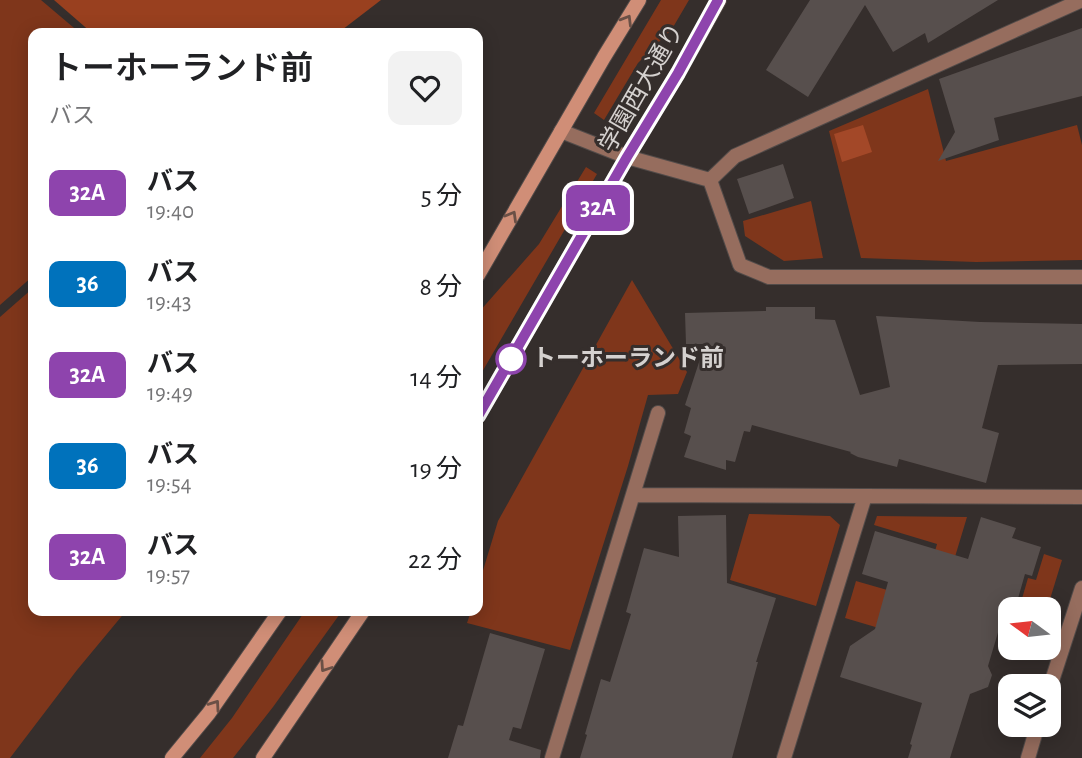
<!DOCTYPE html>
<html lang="ja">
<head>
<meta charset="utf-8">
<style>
  body { margin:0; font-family:"Alegreya Sans","Noto Sans JP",sans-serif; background:#f2f2f2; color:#202124; height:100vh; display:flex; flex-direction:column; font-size:26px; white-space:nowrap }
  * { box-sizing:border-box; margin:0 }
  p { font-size:23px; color:#757577 }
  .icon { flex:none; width:38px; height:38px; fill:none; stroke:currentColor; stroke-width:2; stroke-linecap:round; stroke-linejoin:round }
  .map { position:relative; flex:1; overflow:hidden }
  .sheet { position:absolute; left:28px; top:28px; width:455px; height:588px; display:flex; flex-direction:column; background:#fff; border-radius:14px; box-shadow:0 4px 18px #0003 }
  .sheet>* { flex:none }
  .badge { padding:0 14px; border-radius:10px; font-size:24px; line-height:46px }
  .needle { width:46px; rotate:285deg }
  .controls { position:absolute; left:998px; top:597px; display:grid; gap:14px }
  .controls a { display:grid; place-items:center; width:63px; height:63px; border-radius:14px; background:#fff; box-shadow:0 4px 18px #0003; font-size:35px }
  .map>.badge { position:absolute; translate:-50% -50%; box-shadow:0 0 0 4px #fff }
  .round { display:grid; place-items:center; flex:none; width:74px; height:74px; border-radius:14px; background:#f2f2f2 }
  .overview { display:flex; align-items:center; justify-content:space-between; height:119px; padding:0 21px }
  h1 { font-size:33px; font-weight:600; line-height:52px }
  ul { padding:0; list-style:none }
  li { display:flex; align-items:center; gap:21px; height:91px; padding:0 21px }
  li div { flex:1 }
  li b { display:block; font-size:26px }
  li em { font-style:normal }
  li .badge { min-width:77px; font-weight:700; text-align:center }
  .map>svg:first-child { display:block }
</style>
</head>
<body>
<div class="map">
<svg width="1082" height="758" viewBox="0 0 1082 758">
  <rect width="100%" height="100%" fill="#352e2c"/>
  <path fill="#7f361b" d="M0,0H41L80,33H33V276L0,305Z
    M661,0H689L672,29L638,63L604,120L594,113Z
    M928,89L946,161L1077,125L1082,145V260L976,262L861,258L829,131Z
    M586,167L597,174L478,379V315L479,312L539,244Z
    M811,201L823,258L784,261L745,236L743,221Z
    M632,280L687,372L678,394L648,395L628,466L570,650L467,623L471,611H478V587L498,521Z
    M33,288V611H126L77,670L10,758H0V317Z
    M749,514L830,516L840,525L816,606L730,580Z
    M877,516L967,517L942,600L923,594L937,544L874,525Z
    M1044,554L1062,560L1047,609H1019L1028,578L1036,580Z
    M856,581L936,604L926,642L845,618Z
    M305,611H342L273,707L233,758H200L232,718Z"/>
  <path fill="#99401f" d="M54,0H381L338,33H92Z"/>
  <path fill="#a34828" d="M863,125L872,152L842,162L834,134Z"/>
  <path fill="#574f4d" d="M810,0H998L928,43L925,33L893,52L865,5L808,97L766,70Z
    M1082,28V96L994,118L999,140L938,161L955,132L939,79Z
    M783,164L794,198L749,214L737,179Z
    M766,307H815V319L835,320L860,395L890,387L876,316L980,322L1082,324V364L998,365L982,428L999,433L986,483L899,459L897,467L858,457L850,453L851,452L752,425L750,432L744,431L735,462L726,460V470L684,457L691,436L684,433L691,408L685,405L705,344H686L685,313L766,311Z
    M726,515L727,583L776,598L756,662H758L732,758H580L587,735L585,734L601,679L610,682L631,614L626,612L644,548L679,557L678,516Z
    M981,517L1016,528L1012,538L1041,547L1032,576L1025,574L1015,609H1010V621L1002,619L988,666L992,675L988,687L970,694L950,758H908L912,745L910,744L922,703L840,677L850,646L875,629L888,582L862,574L875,531L968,559Z
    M490,633L545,649L521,729L513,727L509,740L541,750L540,758H448L458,725L463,726Z"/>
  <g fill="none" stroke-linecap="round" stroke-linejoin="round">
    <g stroke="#524b49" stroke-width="16">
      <path id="minor" d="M561,131L627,157L710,180
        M710,180L740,265L769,277H1082
        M710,180L735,156L1082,0
        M633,495L1082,497
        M552,758L658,413
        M784,758L865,496"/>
    </g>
    <g stroke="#524b49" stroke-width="16">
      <path id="tertiary" d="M1048,693L1082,588
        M1028,758L1038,724"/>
    </g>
    <g stroke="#524b49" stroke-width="16">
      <path id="secondary" d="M478,275L604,57L639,0
        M478,416L627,157L678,73L719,0
        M172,758L209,713L280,611
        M263,758L363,611"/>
    </g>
    <use href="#minor" stroke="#966d5e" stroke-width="14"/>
    <use href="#tertiary" stroke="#966d5e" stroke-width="14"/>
    <use href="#secondary" stroke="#d08e77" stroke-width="14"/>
  </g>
  <defs><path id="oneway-chevron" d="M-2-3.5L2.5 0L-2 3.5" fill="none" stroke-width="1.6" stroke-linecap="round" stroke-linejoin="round" transform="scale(1.75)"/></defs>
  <g stroke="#6b5046">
    <use href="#oneway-chevron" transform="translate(627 20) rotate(-59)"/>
    <use href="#oneway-chevron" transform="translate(512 216) rotate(-60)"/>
    <use href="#oneway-chevron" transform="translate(325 667) rotate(124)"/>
    <use href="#oneway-chevron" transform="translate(215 705) rotate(-55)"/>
  </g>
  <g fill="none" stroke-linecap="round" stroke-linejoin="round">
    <g stroke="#fff" stroke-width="16">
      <path id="line" d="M478,416L627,157L678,73L718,0"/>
    </g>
    <use href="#line" stroke="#8e44ad" stroke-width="10"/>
  </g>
  <circle fill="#fff" stroke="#8e44ad" stroke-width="3.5" cx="511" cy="359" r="14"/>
  <g text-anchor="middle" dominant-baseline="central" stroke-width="6" stroke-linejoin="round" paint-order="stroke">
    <g font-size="24" fill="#d5d1cf" stroke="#352e2c">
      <text transform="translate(642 88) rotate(-60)">学園西大通り</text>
    </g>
    <g font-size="24" font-weight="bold" fill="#d5d1cf" stroke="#352e2c" text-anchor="start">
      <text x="532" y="359">トーホーランド前</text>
    </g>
  </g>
</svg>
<div class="controls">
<a><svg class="needle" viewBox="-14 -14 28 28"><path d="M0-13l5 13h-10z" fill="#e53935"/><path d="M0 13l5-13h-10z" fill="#757577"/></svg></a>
<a><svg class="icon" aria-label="layers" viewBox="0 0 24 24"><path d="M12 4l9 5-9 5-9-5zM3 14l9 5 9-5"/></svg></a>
</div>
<b class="badge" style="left:598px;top:208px;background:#8e44ad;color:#fff">32A</b>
<section class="sheet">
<div class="overview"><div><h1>トーホーランド前</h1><p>バス</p></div><a class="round"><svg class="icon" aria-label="heart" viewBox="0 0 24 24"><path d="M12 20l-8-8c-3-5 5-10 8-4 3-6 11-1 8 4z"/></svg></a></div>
<ul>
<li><span class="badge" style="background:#8e44ad;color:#fff">32A</span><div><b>バス</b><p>19:40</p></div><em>5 分</em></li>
<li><span class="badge" style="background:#0072bc;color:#fff">36</span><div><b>バス</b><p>19:43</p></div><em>8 分</em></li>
<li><span class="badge" style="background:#8e44ad;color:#fff">32A</span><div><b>バス</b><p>19:49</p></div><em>14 分</em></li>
<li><span class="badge" style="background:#0072bc;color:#fff">36</span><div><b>バス</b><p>19:54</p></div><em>19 分</em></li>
<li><span class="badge" style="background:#8e44ad;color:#fff">32A</span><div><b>バス</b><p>19:57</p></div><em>22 分</em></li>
</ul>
</section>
</div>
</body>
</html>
